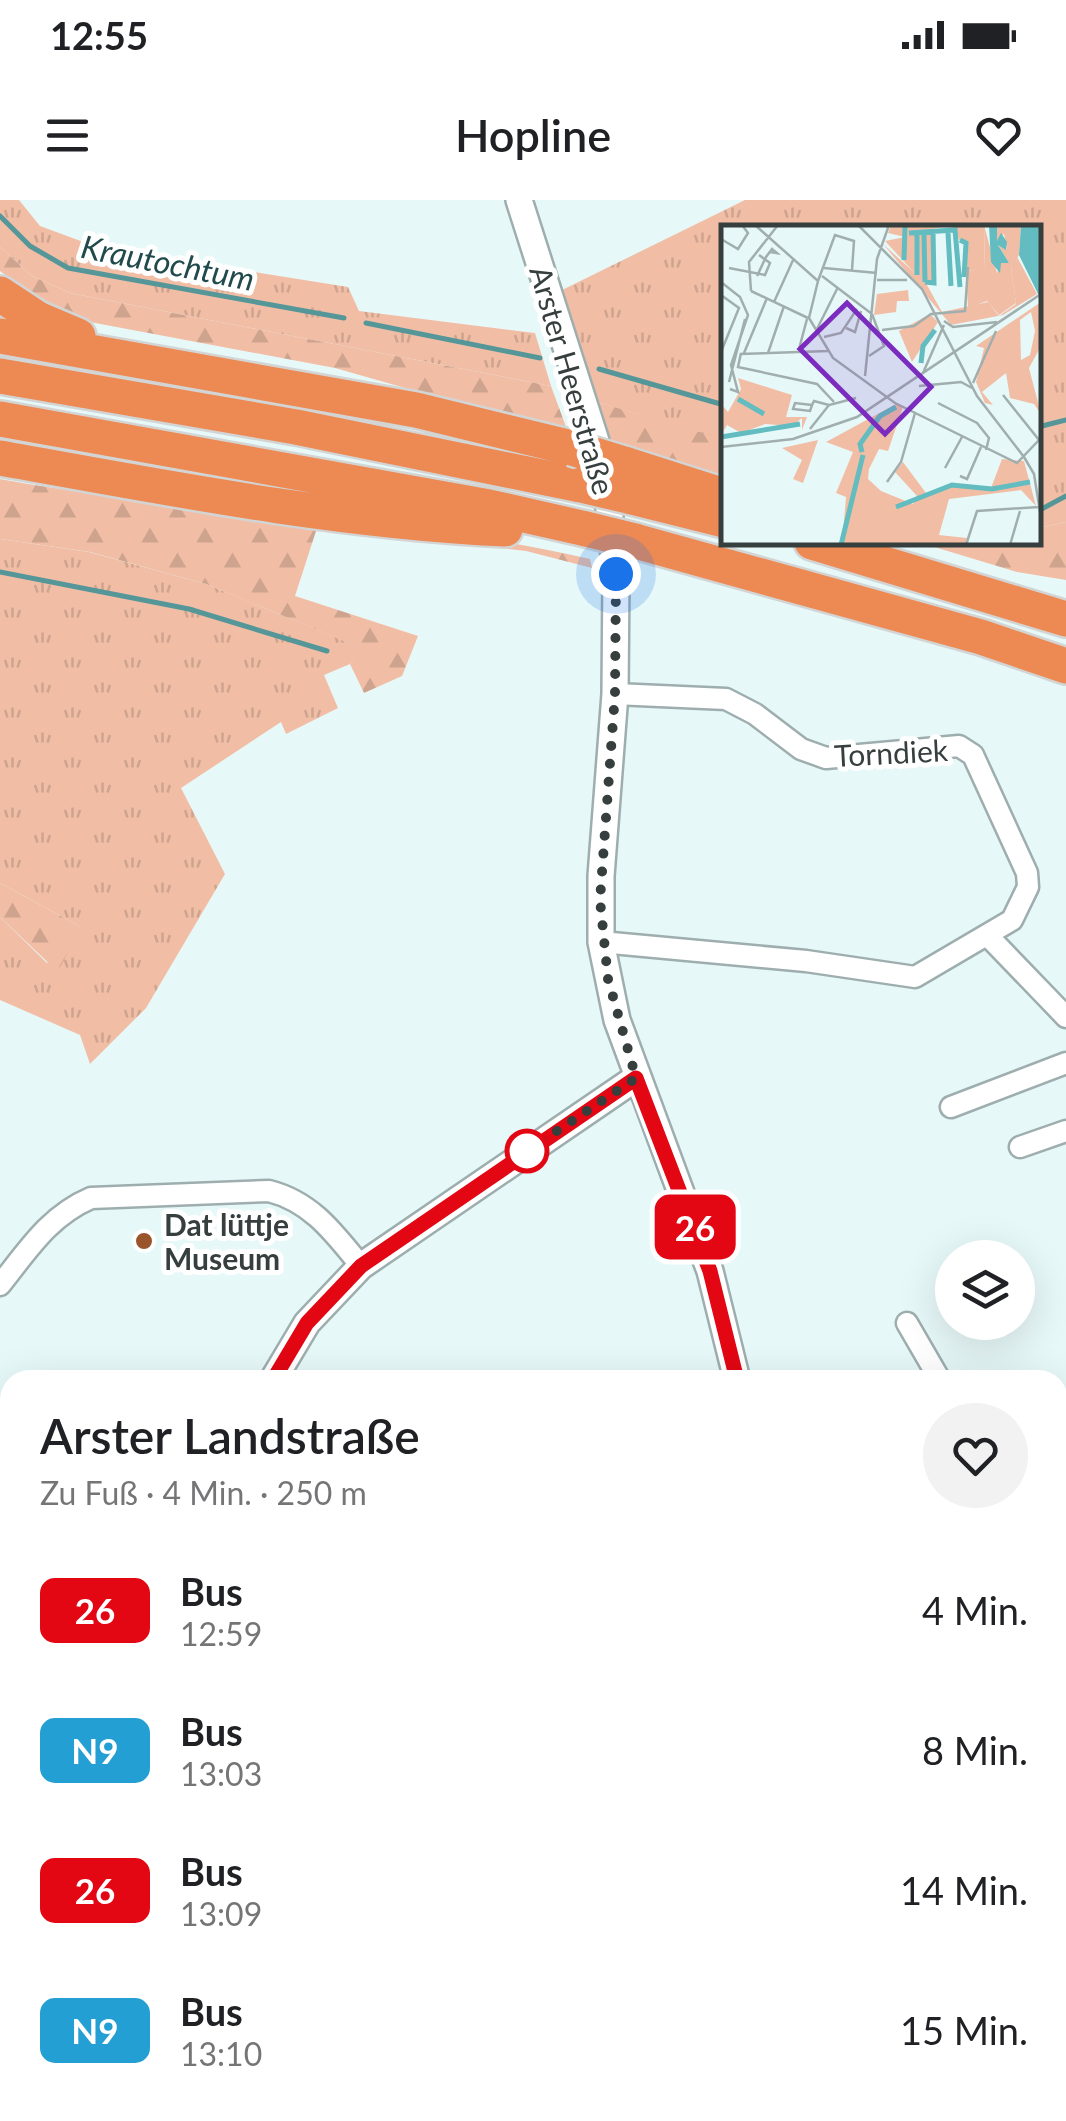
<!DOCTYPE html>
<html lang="de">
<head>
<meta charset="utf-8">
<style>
  body { margin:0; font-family:Lato,sans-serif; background:#f2f2f2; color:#202124; height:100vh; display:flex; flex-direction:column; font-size:38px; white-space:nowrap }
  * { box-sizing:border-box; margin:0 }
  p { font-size:32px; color:#757577 }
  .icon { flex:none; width:55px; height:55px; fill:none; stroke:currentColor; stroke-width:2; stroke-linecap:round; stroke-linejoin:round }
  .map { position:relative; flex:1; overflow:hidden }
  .side { position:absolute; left:0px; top:1170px; width:1068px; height:752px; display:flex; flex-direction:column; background:#fff; border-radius:30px 30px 0 0; box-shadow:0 10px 40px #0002 }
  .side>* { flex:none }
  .badge { padding:0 20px; border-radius:15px; font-size:35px; line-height:65px }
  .fabs { position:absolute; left:935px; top:1040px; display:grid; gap:20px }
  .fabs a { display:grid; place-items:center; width:100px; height:100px; border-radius:50%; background:#fff; box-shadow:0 10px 40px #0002; font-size:50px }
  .you { position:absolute; width:50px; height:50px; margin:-25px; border:8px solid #fff; border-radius:50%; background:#1a73e8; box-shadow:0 0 0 15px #1a73e833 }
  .map>.badge { position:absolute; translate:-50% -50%; box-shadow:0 0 0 5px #fff }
  .round { display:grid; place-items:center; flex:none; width:105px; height:105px; border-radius:52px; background:#f2f2f2 }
  .head { display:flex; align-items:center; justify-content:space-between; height:170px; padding:0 40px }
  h1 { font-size:48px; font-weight:600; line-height:75px }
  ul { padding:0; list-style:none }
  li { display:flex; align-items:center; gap:30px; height:140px; padding:0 40px }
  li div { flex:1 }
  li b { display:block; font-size:38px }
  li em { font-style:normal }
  li .badge { min-width:110px; font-weight:700; text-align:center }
  .status { display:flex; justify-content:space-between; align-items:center; height:70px; padding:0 50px; background:#fff; direction:ltr }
  .status svg { height:28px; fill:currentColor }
  header { display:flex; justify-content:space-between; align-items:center; height:130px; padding:0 40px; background:#fff; font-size:45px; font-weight:600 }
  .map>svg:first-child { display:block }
</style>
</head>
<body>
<div class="status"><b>12:55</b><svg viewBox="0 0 49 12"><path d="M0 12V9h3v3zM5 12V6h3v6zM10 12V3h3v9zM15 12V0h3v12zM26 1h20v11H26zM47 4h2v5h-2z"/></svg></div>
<header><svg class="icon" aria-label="menu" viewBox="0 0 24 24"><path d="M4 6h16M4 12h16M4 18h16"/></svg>Hopline<svg class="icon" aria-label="heart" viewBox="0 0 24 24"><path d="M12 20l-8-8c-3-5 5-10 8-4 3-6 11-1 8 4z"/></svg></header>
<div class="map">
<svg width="1066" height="1921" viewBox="0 0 1066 1921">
  <defs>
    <pattern id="grass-tufts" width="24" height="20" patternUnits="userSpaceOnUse" patternTransform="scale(2.5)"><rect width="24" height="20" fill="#f1bea5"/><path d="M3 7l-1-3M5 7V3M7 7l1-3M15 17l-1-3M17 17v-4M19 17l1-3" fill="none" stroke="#cfa48f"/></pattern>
    <pattern id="forest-firs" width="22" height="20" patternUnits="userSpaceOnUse" patternTransform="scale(2.5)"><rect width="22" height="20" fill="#f1bea5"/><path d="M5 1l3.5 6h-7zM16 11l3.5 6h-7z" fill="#cfa48f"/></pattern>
  </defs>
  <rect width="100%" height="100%" fill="#e7f8f9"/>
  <path fill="url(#grass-tufts)" d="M0,0H19L40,26L97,47L348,87L359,111L535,133L551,186L70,93L32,76L0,47Z
    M745,0H1066V322L1039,328L1038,28H724L723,240L594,201L558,92Z
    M0,339L89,352L206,384L364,449L350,464L324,475L338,508L286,534L281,522L181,588L225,674L146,808L90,864L80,835L0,800V717L47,763L79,726L0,683Z"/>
  <path fill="url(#forest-firs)" d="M0,47L32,76L70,93L551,186L569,235L335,168L90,122L42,103L0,71Z
    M594,201L723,239V282L607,247Z
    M0,279C195,315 397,314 590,359L592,368L526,351L317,328L295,396L418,436L402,476L364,493L350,464L363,449L206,384L90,352L0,339Z
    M1066,322V380L1017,372L921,343L1038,342L1039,328Z
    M0,683L79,726C69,742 69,756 57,771L0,717Z"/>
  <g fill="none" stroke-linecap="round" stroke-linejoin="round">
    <path stroke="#559699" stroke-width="5" d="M0,16L30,46L68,68L344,118
      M366,123L540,158
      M599,169L724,205
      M1038,227L1066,220
      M1038,311L1066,296
      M0,372L189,409L327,451"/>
    <g stroke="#9eaeaf" stroke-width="25">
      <path id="minor" d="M989,737L1066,817
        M601,742L806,761L915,777L1012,720L1028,687L1027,673L973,555L959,546L826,558L801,549L755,514L726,499L615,494
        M951,907L1066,863
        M1020,947L1066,931
        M0,1085C28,1050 49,1016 91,998L269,991C312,1002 334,1033 361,1066
        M907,1123L940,1180
        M1058,1344L1066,1339
        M0,1630L10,1624
        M0,1721L10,1719
        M1058,1910L1066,1921"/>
    </g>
    <g stroke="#9eaeaf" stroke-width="30">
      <path id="tertiary" d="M519,0L596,241L609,309L616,374L615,494L601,676V742L617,820L710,1071L737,1180
        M273,1180L307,1123L361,1066L636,878
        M0,1402L10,1395
        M644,1921L645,1912"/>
    </g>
    <g stroke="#d3d5d5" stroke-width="40">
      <path id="motorway" d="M0,94L38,119L78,136
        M0,136L416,210L572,248
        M0,176L296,227L581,285
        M0,219L489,307L586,329
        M0,258C167,288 335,321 505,329
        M624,264L724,296
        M628,296L724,320
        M635,341L981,437L1066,466
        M812,342L1066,419"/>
    </g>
    <use href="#minor" stroke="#fff" stroke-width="20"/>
    <use href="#tertiary" stroke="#fff" stroke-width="25"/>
    <use href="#motorway" stroke="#ed8953" stroke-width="35"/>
    <g stroke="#d3d5d5" stroke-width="40" stroke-linecap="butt">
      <path id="motorway-bridge" d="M572,248L624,264
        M581,285L628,296
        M586,329L635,341"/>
    </g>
    <use href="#motorway-bridge" stroke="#ed8953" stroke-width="35"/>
  </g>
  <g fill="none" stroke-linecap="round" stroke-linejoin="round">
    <g stroke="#fff" stroke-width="22">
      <path id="line" d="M273,1180L307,1123L361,1066L636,878L710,1071L737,1180"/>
    </g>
    <use href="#line" stroke="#e30613" stroke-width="15"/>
    <path stroke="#373e3e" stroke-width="10" stroke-dasharray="0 18" d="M527,951L636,878L608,779L600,700L615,494L616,374"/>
  </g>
  <circle fill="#fff" stroke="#e30613" stroke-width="5" cx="527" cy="951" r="20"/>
  <circle fill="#9a542c" stroke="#fff" stroke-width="4" cx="144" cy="1041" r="10"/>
  <g text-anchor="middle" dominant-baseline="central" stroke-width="10" stroke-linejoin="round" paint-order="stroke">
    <g font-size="30" fill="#373e3e" stroke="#fff">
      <text transform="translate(573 180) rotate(74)">Arster Heerstraße</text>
      <text transform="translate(891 552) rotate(-3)">Torndiek</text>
    </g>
    <g font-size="30" font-weight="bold" fill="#373e3e" stroke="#fff" text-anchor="start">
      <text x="164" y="1024">Dat lüttje<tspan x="164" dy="34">Museum</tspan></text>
    </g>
    <g font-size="32" font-style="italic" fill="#204a4c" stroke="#fff">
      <text transform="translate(168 62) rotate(11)">Krautochtum</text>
    </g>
  </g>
  <g transform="translate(721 25)">
    <rect width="320" height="320" fill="#e7f8f9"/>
    <path d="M170,0H234L211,4L213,58L200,55L164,16L184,12L167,8ZM263,0L276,48L279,38H288L277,20L286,24L283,9L276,16V0H300L298,30L290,43L295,78L278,90L266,76L247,83L245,46L264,44ZM320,77V121L308,143L320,189L313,179L289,173L285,148L261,167L272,180L264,178L255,157L263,123L255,121ZM310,87L314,106L309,130L300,135L299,95ZM175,179L182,182L167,226L158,224L148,244L147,254L160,266L192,279L196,271L174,247L182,237L205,268L233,260L270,263L281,234L303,236L315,281L300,265L228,274L218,310L246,313L245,318L121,320L125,272L115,268L132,227L105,217ZM97,215L82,258L72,254L81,235L61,223Z" fill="#f1bea5" fill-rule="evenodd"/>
    <path d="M196,8L197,44L221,87L267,77L278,91L295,79L290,43L295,30L316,69L282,90L230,100L162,19L196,50ZM17,153L71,170L65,192H86L81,205V193L71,201L44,199L20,208L6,200L0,210V179L7,187L20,164Z" fill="#f1bea5"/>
    <path d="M187,65L188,76H176L175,87L153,90L156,69Z" fill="#f1bea5"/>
    <path d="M234,0H263L264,45L243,46L245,17L238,15ZM209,89L217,97L191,137L178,106Z" fill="#f1bea5"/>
    <path d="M268,0H276V16L280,8L286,17L285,25L277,20L288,38H280L279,48L270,37ZM300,0H320V75L298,30Z" fill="#62bcc0"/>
    <path fill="none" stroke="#62bcc0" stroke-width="5" d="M188,8L234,5L239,62M196,8V50M227,8L230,61M203,10L204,57M239,15L245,18L243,52M183,35L184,0M204,57L213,58L212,5M200,138L202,121L214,105M17,174L43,189M0,212L79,199M141,227L139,219L159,191L175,182M175,282L231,260L271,264L309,257M120,320L142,230"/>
    <path fill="none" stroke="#a1aeae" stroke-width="2.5" d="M34,0L97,56L88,93L112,133L174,178L296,238L318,215L282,170M137,0L201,64L256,171L303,232M0,14L17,24L27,8L21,0M8,43L44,50L49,38L38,30M103,43L156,48M36,51L45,32L51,24L56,28L49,27M101,51L151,89M156,55H186M97,56L114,10L133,16L131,45M0,57L19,72L27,90L10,140L17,167L9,164M30,66L28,37L57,0M30,66L87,93M0,70L18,83L0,127M53,77L73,33M223,96L232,102L276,97M125,103L134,107L140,86M96,104L117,62M161,105L193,101L210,89L244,86L247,42M103,112L120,108L136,84M78,124L86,94M20,128L17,142L96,159L113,177M23,128L46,73M47,128L63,81M19,129L107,126M148,131L163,121L151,89M202,148L223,100M144,151L156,34L168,0M8,157L24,94M252,158L275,106M198,161L240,157L251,163M217,178L256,198L268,213L265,225M91,180L74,178L72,184L89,186L91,180L93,176L108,180M89,204L108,180L135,173M0,222L72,214L136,192L320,69M303,232L313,249L320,293M224,243L241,212M239,251L246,254L260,222M166,257L180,237L194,188M245,320L256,286L318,282M289,320L299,286"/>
    <path fill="#7b2cbf" fill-opacity="0.15" stroke="#7b2cbf" stroke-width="5" d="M126,78L210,162L164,209L79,124Z"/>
    <rect width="320" height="320" fill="none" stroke="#373e3e" stroke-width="5"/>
  </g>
</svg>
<div class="fabs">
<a><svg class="icon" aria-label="layers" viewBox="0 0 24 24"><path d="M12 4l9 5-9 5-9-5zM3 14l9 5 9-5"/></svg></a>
</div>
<div class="you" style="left:616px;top:374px"></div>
<b class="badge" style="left:695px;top:1027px;background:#e30613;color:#fff">26</b>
<section class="side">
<div class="head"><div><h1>Arster Landstraße</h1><p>Zu Fuß · 4 Min. · 250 m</p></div><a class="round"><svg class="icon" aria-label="heart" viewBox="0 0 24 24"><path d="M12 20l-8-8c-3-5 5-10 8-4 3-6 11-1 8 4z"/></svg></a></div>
<ul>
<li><span class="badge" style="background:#e30613;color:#fff">26</span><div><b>Bus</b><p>12:59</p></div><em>4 Min.</em></li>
<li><span class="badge" style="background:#249fd3;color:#fff">N9</span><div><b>Bus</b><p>13:03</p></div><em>8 Min.</em></li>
<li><span class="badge" style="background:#e30613;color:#fff">26</span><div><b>Bus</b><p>13:09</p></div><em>14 Min.</em></li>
<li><span class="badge" style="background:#249fd3;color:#fff">N9</span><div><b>Bus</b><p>13:10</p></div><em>15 Min.</em></li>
</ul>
</section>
</div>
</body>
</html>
